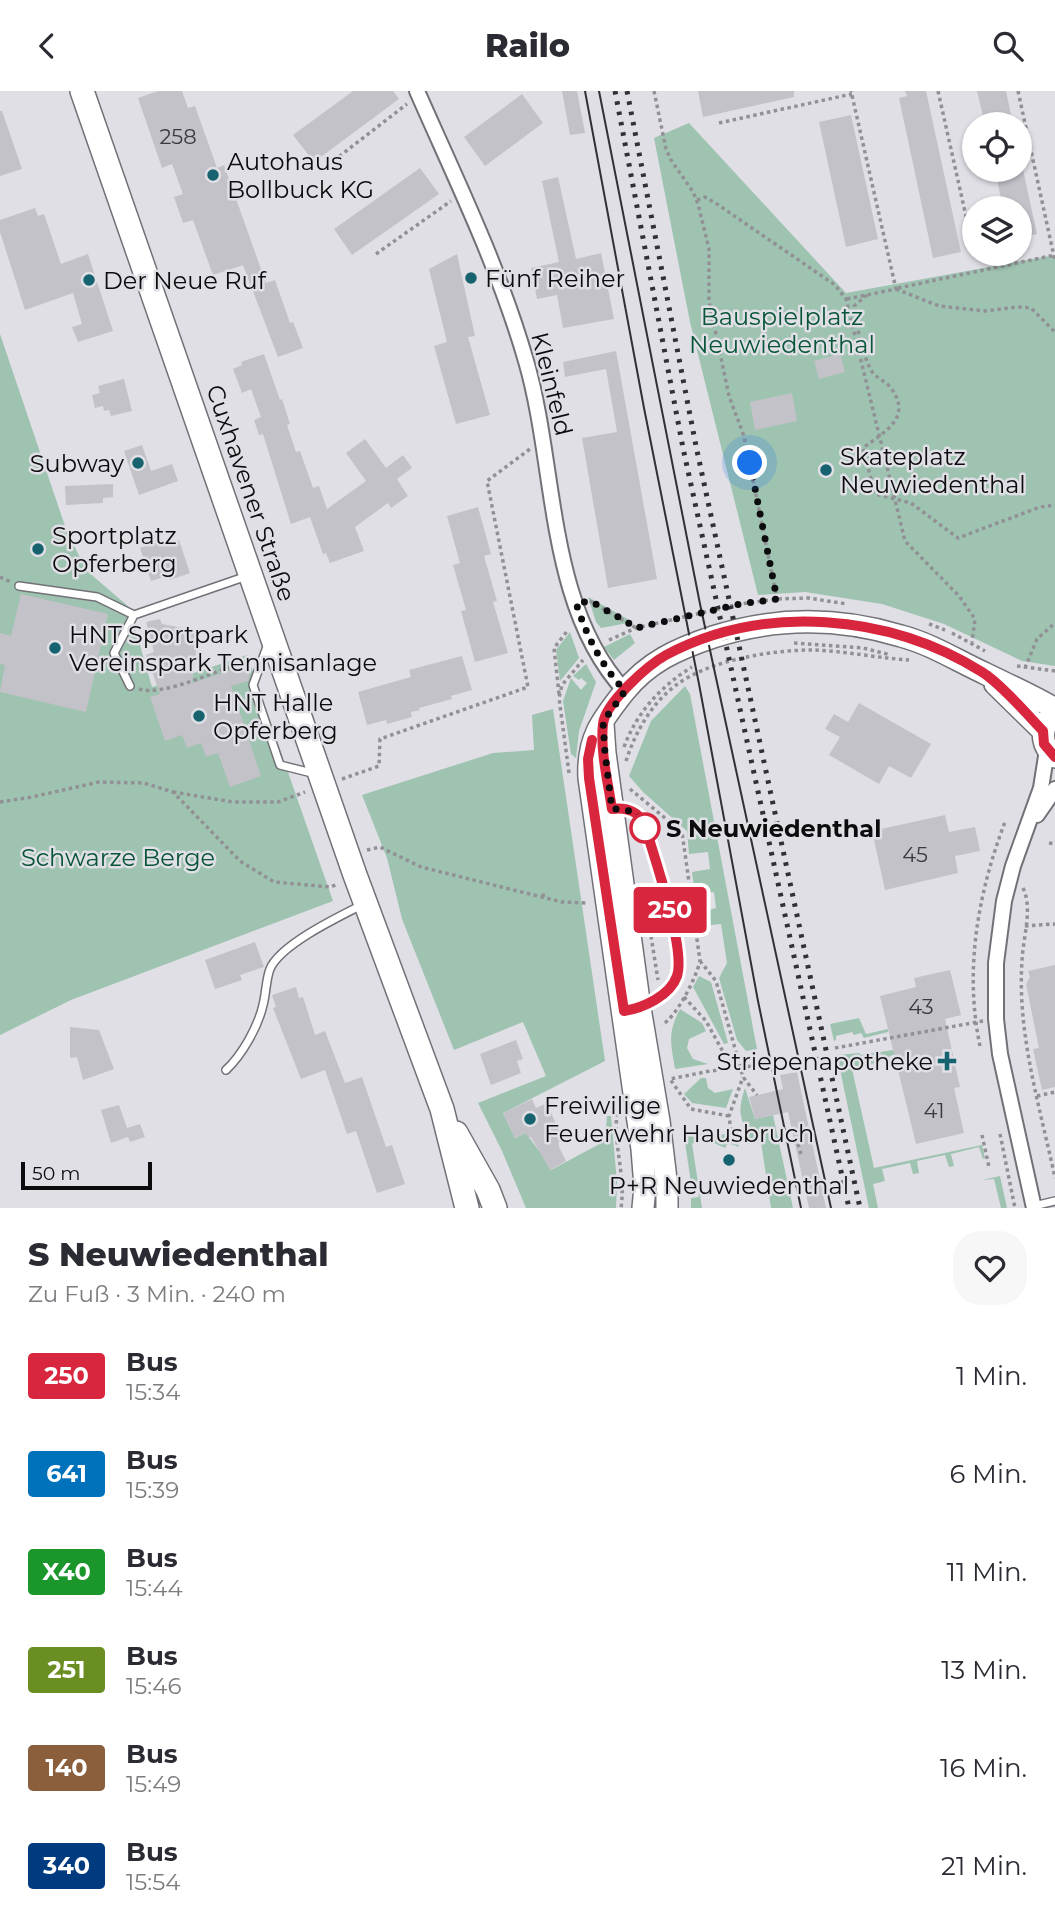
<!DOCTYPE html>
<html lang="de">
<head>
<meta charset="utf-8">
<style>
  body { margin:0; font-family:Montserrat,sans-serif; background:#f7f7f7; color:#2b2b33; height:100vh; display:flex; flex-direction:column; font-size:26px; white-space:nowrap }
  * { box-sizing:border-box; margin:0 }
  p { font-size:23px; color:#7c7c81 }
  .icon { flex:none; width:38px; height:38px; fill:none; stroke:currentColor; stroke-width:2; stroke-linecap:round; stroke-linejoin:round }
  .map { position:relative; height:1117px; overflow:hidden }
  .drawer { display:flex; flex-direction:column; background:#fff; flex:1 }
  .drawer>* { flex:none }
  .badge { padding:0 14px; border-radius:5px; font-size:24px; line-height:46px }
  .fabs { position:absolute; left:962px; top:21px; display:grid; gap:14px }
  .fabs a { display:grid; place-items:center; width:70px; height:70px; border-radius:50%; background:#fff; box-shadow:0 2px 5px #0004; font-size:35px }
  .scale { position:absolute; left:21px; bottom:18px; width:131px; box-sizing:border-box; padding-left:7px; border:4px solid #0c0c0e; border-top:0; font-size:19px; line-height:24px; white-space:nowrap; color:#0c0c0e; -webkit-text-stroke:5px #dfdfe5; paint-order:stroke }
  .you { position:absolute; width:35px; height:35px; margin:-18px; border:5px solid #fff; border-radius:50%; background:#1a73e8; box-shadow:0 0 0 10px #1a73e833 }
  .map>.badge { position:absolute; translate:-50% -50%; box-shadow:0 0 0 4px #fff }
  .round { display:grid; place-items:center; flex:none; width:74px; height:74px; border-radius:28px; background:#f7f7f7 }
  .summary { display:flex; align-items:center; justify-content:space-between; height:119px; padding:0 28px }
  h1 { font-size:33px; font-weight:800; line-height:52px }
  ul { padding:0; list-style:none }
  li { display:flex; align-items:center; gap:21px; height:98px; padding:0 28px }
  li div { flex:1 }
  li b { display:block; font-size:26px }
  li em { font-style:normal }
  li .badge { min-width:77px; font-weight:700; text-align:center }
  header { display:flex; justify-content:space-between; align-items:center; height:91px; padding:0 28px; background:#fff; font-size:32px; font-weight:800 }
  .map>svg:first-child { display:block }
</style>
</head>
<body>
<header><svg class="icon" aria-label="back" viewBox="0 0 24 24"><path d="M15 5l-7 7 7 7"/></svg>Railo<svg class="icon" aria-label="search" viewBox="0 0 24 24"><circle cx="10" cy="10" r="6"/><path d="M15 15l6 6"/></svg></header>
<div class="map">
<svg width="1055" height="1117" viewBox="0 0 1055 1117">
  <rect width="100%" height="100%" fill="#dfdfe5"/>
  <path fill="#9fc3b1" d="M689,32L846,202L1055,164V575L1022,570L944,533L882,513L805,501L758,504L690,231L654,47Z
    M0,243L66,438L86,479L129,516L152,596L247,564L333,810L71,909L0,944Z
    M588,506L633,531L601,537L596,531Z
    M570,541L579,567L560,590L556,559Z
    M630,543L635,552L614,569L604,556Z
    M586,573L596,591L579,640L576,667L571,663L563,610L571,587L581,599L587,592L581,587L579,589L573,585Z
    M685,595L690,603L757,958L746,960L737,949L719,887L727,872L721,833L711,834L709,819L716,817L714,801L695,804L692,781L710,778L708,761L689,763L687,740L643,701L629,685L651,630Z
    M553,618L605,970L503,1022L515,1047L526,1042L539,1060L558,1051L559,1056L543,1065L551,1079L605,1050L607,1025H611L617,1091L616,1117H526L502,1060L478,1012L546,985L523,931L454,959L402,828L387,767L362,704L493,662L534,659L532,624Z
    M699,885L711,891L728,952L724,953L693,896Z
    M680,918L702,932L706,940L689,948L687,957L693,968L708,973L675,978C671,952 667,943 680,918Z
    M859,927L866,943L888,938V941L864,947L861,942L854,944L852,941L836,945V949L834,950L830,933Z
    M893,959L895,963L890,965L887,969L852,978L874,1077L982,1054L985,1067L983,1068L979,1056L951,1063L954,1075L949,1076L945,1064L917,1070L919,1082L913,1083L910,1072L882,1078L885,1090L873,1093L878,1117H869L837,964L859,962L861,964Z
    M701,987H706L708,997L715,1002L733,998L726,1017L692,1012L684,1003Z
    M745,997L755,1028L773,1024L793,1117H771L760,1045L748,1053C744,1025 735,1027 745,997Z
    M683,1038L703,1041L704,1045L692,1053L702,1117H691V1107L699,1106L697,1091L691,1092Z
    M724,1043L736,1048L739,1056L728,1052L725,1057L714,1052L716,1046Z
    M1000,1085L1007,1117H1001L994,1088L982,1089Z"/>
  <path fill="#c3c2c9" d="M158,0H182L188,17L195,15L217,77L224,74L266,192L275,189L290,232L293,231L303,257L278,266L243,174L213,184L193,129L183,132L174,106L183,103L172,73L162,77L138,7Z
    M353,0H393L399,8L314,71L293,44Z
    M562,0H577L585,42L570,44Z
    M698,0H794V6L703,26Z
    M905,0H926L961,161L933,167L899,7L907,5Z
    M977,0H1006L1013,33H985Z
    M522,3L543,32L485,75L464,46Z
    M0,20H2L22,78L0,85Z
    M851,24L878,148L846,156L819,31Z
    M420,77L439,103L352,164L334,138Z
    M995,79H1023L1037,143L1020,147V117H1003Z
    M558,86L576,168L601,162L614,228L563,237L557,204L537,208L531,177L559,171L542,90Z
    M35,117L38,125L44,123L61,173L88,163L113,240L78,251L72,236L82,233L73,202L25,219L0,141V129Z
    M457,163L475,245L468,246L490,324L456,333L434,255L447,251L429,178Z
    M616,260L657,488L608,497L582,347L617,341L606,278L565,286L563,271Z
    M264,263L280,309L282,308L290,333L287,334L296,361L300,360L313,397L319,395L327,418L366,390L346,362L365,348L386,377L403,364L412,377L397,388L408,405L391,417L388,412L355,436L364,460L330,472L326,462L323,463L310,426L291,433L263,343L259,344L254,329L261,326L251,298L242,302L233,278L242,274L241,271Z
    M840,263L845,281L819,288L814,270Z
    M124,288L132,320L111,325L109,319L104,320L103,315L95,317L92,304L100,302L98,295Z
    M792,302L797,330L755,339L750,311Z
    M142,354L151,380L172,373L178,390L139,404L124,360Z
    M113,393V406L103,407V412L66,414L65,395Z
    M478,416L491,463L484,465L497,510L493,511L508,562L475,571L461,520L466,519L453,474L460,472L447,425Z
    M179,449L190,482L170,489L169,484L151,490L140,457L160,450L161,455Z
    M21,503L108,523L86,621L0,601L5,574L0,573V542L11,545Z
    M160,528L162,533L199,540L192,592L246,574L250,585L248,590L231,595L261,685L230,696L218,662L206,666L201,652L187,657L182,644L165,650L150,606L160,603L146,564L154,561L146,531Z
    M462,565L472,599L451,605L452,608L419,617L420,619L411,621L412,626L387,633L386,629L367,634L358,601L411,586L409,579Z
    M859,612L931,653L911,687L889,675L879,693L829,664L840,646L825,638L834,623L848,631Z
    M945,724L949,741L975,736L980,760L955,765L958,782L885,799L872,740Z
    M255,851L264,876L240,884L242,889L215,898L205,869Z
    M1055,874V996L1042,999L1033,958L1039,957L1026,893L1030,886L1028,880Z
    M950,879L961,924L945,928L960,996L954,997L964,1042L916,1053L880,905L916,896L914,887Z
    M296,896L299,907L303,906L315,944L325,940L345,992L362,986L386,1056L392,1054L405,1093L377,1102L356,1040L347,1043L325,979L301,988L273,917L276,916L272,904Z
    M70,936L99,939L114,978L83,989L77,966L70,967Z
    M516,949L523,968L517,970L521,982L491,994L480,963Z
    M797,981L826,1117H809L788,1021L755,1028L749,1006L783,998L780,984Z
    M532,1008L536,1017L547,1012L563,1049L557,1052L566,1070L550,1079L531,1046L528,1047L526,1042L515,1047L503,1022Z
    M119,1014L127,1037L140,1033L145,1046L130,1051L128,1046L111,1052L101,1019Z"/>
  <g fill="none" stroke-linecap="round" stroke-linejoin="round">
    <g stroke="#727177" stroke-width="10">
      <path id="lane" d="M19,495L97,506L134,524
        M268,553L253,594L280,674L316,683
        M130,595L114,562L134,524L247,485
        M617,717L634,721L643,730C653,759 689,863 675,888C669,900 655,908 643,915
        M226,979C242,964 258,936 263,914C266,903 266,888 270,878C280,854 338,826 362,814
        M1034,1115L1055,1110"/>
    </g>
    <g stroke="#727177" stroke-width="18">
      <path id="street" d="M417,0C456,89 499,176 526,270C557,376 546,515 625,600
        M1037,724L1055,698
        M1034,1117L1000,963L996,928V872L1004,810L1013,775L1041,697L1047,659"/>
    </g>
    <g stroke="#727177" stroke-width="24">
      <path id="secondary" d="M995,593L1043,640
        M1049,628C1040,642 1042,656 1055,666
        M603,633L605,662L640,917L659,1030L667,1097V1117
        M643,1117L645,1096L642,1058L589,687C587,648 601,630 624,601C648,571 677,558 713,546C775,526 838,526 901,545C931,553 956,569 984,582C1008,594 1032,604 1055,618"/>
    </g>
    <g stroke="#727177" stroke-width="26">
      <path id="primary" d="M82,0L355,784L442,1018L467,1117
        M456,1042L488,1099L495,1117"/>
    </g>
    <path stroke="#919195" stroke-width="3.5" stroke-dasharray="3.5 3.5" stroke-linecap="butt" d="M654,0L666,58L671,69L693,101L698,113L709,158V210L729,305L744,345L777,508
      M938,0L974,161
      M1018,0L1055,170
      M719,32L852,3
      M328,74L407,13
      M697,109L705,106L717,113L835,194L846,208L905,450L959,505L975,528L972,551
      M376,163L451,110
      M898,197L1055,164
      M896,198L939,215L985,220L1017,216L1031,217L1055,241
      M867,204L854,215C857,236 861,260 871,279C875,287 886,290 891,297C913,327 884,341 863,357L875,403L911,412L958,447L1040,416L1055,414
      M847,208L896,198L851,0
      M0,486L11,491
      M590,510L636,537
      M929,533L945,539
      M952,542L985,560
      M609,549L636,537L740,513L777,508L808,507L847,513
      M794,552L863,557L891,564
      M1017,575L1055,580
      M1025,577L1037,548L1055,532
      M139,598C163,606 225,577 251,567
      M559,603L554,557L568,539
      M624,656C637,621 661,595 692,576
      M626,670C635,642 651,613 675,595C708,569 772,559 813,559C845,560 877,567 909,569
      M569,682L559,607L562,594L583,569
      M342,688L379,675L380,648L528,596L487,390L530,358
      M630,698L682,741L700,870C696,887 677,925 662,934
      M173,701L233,711H278L305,701
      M0,711L32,706L99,691L144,692L173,701L240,770L274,791L331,796L337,793
      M1049,752L1055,753
      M367,759L380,756L421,776L562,811L587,812
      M1023,797C1033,818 1023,846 1022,870C1017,943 1040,1016 1055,1087
      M543,806L544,799
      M1025,835L1055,833
      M651,845L658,889
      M700,870L716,890L743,986L757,1004
      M684,906L706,930L722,959L738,975
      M980,955C964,879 978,802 1005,731
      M835,957L983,930
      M1037,1005L1055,1001
      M617,1022C613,1054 626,1085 621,1117
      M729,1025L691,1018L670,988L710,980L761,974
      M731,1040L729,1025L743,986
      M1000,1043L1015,1117
      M982,1044L989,1076
      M798,1053L801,1063"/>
    <use href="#lane" stroke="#fff" stroke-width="7"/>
    <use href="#street" stroke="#fff" stroke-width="14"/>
    <use href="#secondary" stroke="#fff" stroke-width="21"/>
    <use href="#primary" stroke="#fff" stroke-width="23"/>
    <path stroke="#313134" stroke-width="2" d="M585,0L644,317L699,593L758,910L801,1117
      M599,0L700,513L831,1117"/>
    <path stroke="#313134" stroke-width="5" stroke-dasharray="3.5 7" stroke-linecap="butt" d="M615,0L683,357L849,1117
      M627,0L696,355L860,1117"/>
  </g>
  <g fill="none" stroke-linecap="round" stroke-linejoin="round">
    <g stroke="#fff" stroke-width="16">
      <path id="line" d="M592,649L588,668L589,687L624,920C643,917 670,905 677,885C686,858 654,765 645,735C640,721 627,716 612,718C608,691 600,660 603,633C605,612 648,574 666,564C764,512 889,523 982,581C1001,593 1027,623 1043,640L1044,653L1055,666"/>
    </g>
    <use href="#line" stroke="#d7263d" stroke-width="10"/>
    <path stroke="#0c0c0e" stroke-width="7" stroke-dasharray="0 12.6" d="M645,737C641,722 628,717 612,718L605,662L603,631L625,600C601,574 587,546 576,512L591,510C606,520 622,527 636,537L740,513L777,508L750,372"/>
  </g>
  <g fill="#17626f" stroke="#dfdfe5" stroke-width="2.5">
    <circle cx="213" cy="84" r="7"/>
    <circle cx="471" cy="187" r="7"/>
    <circle cx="89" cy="189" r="7"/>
    <circle cx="138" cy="372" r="7"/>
    <circle cx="826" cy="379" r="7"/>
    <circle cx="38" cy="458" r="7"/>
    <circle cx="55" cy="557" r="7"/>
    <circle cx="199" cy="625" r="7"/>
    <path d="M943.5 959.5h7v7h7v7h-7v7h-7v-7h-7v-7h7z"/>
    <circle cx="530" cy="1028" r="7"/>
    <circle cx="729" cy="1069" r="7"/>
  </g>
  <circle fill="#fff" stroke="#d7263d" stroke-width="3.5" cx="645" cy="737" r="14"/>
  <g text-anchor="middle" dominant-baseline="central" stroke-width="5" stroke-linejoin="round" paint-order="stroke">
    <g font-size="21" fill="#3a3a3d">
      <text x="178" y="45">258</text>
      <text x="915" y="763">45</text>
      <text x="921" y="915">43</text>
      <text x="934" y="1019">41</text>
    </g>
    <g font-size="24" fill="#0c0c0e" stroke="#dfdfe5" text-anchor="start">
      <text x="227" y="70">Autohaus<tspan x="227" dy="28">Bollbuck KG</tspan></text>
      <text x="485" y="187">Fünf Reiher</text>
      <text x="103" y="189">Der Neue Ruf</text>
      <text x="840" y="365">Skateplatz<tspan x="840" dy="28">Neuwiedenthal</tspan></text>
      <text x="124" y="372" text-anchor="end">Subway</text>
      <text x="52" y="444">Sportplatz<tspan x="52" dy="28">Opferberg</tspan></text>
      <text x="69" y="543">HNT Sportpark<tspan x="69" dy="28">Vereinspark Tennisanlage</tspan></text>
      <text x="213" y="611">HNT Halle<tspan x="213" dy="28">Opferberg</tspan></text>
      <text x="933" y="970" text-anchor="end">Striepenapotheke</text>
      <text x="544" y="1014">Freiwilige<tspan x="544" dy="28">Feuerwehr Hausbruch</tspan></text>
      <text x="729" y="1094" text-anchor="middle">P+R Neuwiedenthal</text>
    </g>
    <g font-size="24" fill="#08553a" stroke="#dfdfe5">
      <text x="782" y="225">Bauspielplatz<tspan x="782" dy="28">Neuwiedenthal</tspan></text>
      <text x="118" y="766">Schwarze Berge</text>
    </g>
    <g font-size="24" fill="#0c0c0e" stroke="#dfdfe5">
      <text transform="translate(552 293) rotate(76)">Kleinfeld</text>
      <text transform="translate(251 402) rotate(71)">Cuxhavener Straße</text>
    </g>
    <g font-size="24" font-weight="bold" fill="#0c0c0e" stroke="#dfdfe5" text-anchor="start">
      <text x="666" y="737">S Neuwiedenthal</text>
    </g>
  </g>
</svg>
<div class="fabs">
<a><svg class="icon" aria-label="locate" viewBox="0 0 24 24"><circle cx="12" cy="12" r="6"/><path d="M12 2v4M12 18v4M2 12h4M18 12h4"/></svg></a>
<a><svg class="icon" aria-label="layers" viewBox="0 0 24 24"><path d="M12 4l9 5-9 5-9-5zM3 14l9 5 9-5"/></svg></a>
</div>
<div class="scale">50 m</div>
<div class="you" style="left:750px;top:372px"></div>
<b class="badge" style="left:670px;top:819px;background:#d7263d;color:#fff">250</b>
</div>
<section class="drawer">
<div class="summary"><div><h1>S Neuwiedenthal</h1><p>Zu Fuß · 3 Min. · 240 m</p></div><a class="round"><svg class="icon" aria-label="heart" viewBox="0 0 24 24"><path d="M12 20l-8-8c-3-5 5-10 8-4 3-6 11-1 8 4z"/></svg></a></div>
<ul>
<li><span class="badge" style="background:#d7263d;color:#fff">250</span><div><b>Bus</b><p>15:34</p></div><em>1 Min.</em></li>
<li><span class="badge" style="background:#0072bc;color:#fff">641</span><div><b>Bus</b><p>15:39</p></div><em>6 Min.</em></li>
<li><span class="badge" style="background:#1a962b;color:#fff">X40</span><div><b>Bus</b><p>15:44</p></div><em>11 Min.</em></li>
<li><span class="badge" style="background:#6b8e23;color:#fff">251</span><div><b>Bus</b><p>15:46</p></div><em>13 Min.</em></li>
<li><span class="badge" style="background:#8b5e3c;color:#fff">140</span><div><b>Bus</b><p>15:49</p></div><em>16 Min.</em></li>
<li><span class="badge" style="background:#003b80;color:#fff">340</span><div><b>Bus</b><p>15:54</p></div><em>21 Min.</em></li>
</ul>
</section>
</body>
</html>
